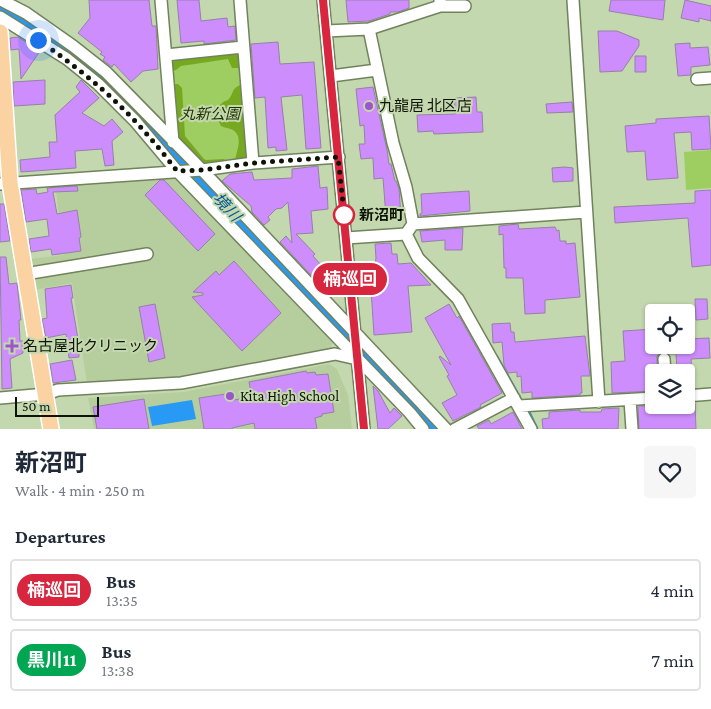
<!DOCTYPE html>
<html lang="en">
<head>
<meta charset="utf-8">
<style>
  body { margin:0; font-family:"Crimson Pro","Noto Sans JP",serif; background:#f6f6f7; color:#1f2937; height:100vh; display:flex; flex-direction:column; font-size:19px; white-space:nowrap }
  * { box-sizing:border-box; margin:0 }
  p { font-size:16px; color:#747a83 }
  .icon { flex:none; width:28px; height:28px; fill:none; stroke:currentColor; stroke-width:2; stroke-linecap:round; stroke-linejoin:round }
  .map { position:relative; height:429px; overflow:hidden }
  .sheet { display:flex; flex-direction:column; background:#fff; flex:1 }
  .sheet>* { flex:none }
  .badge { padding:0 10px; border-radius:16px; font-size:18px; line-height:32px }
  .fabs { position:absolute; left:645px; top:304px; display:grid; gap:10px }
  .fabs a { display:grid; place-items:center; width:50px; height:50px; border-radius:5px; background:#fff; box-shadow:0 1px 4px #0004; font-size:25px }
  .scale { position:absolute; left:15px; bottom:12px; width:84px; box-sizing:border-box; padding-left:5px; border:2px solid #0d1405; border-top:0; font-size:14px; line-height:18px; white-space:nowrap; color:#0d1405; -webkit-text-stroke:4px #c4d8af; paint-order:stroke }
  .you { position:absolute; width:25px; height:25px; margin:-12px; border:4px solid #fff; border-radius:50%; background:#1a73e8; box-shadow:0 0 0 8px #1a73e833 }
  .map>.badge { position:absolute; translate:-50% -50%; box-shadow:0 0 0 2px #fff }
  h2 { padding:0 15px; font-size:19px; line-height:45px }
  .round { display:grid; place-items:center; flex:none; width:52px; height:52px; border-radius:5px; background:#f6f6f7 }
  .headline { display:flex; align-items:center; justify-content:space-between; height:85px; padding:0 15px }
  h1 { font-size:24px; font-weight:700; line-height:38px }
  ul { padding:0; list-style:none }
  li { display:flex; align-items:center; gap:15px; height:62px; margin:0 10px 8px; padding:0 5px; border:2px solid #e0e1e3; border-radius:5px }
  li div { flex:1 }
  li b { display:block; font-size:19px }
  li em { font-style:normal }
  li .badge { min-width:55px; font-weight:700; text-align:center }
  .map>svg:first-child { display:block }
</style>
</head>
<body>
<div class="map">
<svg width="711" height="429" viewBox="0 0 711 429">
  <rect width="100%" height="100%" fill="#c4d8af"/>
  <path fill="#b6ce9d" d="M175,174L333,341L330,351L180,379L87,384L72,283L34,290L29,259L64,255L55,184Z
    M329,364L337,369L348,395L352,429H94L88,398L183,392Z"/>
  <path fill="#9ecd62" d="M243,48L252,162L202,169L174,142L167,56Z
    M711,150V188L686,190L684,152Z"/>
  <path fill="#76a91f" d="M243,48V68H232L228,59L181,66L176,70L172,71L167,56Z
    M171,84H178L182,88L185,136L204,159L206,160L224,159L227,162L202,169L174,142Z
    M243,84L252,162L235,161C236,152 244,137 233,130C229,128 225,128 221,126C217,118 214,109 222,103C224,101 227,101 229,99C235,91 231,88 243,84Z"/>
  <path fill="#2999f6" d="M192,400L196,419L152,426L148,407Z"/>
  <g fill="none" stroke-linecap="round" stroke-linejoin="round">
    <path stroke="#2999f6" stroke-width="3" d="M497,357L520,398
      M529,412L537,429"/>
    <path stroke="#2999f6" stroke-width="20" d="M0,11L12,15L38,30L86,63L157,132L433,429"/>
  </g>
  <path fill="#cd8dfd" stroke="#9581a6" d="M89,0H149L152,26H156L158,69L143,71L131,82L114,64L112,67L103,60L105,57L100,54L102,52L78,33L90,18Z
    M177,0H199L201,21L227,18L228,27L235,26L236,40L204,44V41L181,43Z
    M346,0H409V8L398,12H390V14L369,21L348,22Z
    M611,0H665L663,20L609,11Z
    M685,0L711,6V21L699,18V22L681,18Z
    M598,31H617L639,40V46L622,71L600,72Z
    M18,37L40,51L21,79L19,49L11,50L10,38Z
    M278,42L280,64L314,62L321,148L306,149L302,95L281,97L287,150L276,151V147L268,148L265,97L255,98L251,44Z
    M690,43V48L708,47L710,65L691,67V75L678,76L675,44Z
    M635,56H646V72H635Z
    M45,80V104L14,106L13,82Z
    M81,80L99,98L82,113L104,126L112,119L123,132L112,141L114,165L105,166L102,149L75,151L76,168L21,172L20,160L50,157L49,142H57L55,115L80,92L76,87Z
    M373,87L387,150L389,164H391L395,181H396L399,189L401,216L386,217L383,178L374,179L373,158L361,159L359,144H365L364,125L360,126L356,89Z
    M476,97L477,112H482L483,132L434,134L433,131L418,132L417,115L455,114L454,98Z
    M572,102L573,112L547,113L546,104Z
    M709,116L711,149L692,150L691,132L674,133L678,178L647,180L645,151L627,152L625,126L656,123V119Z
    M318,166L320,188L327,187L328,209L311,211L313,233L296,234L315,254L313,256L322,266L312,276L280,242L286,236L292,243L288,202L282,208L276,209L268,217L270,220L264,225L252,212L251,206L222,181L230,174L252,172L254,180L292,178V169Z
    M565,167L573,168V181L553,182L552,168Z
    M160,180H164L215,234L198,251L145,195Z
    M77,186L78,191L53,192L57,214L77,210L81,237L79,238L81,251L52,255L51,249L31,252L29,239L49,236L47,219L26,222L21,190L36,189L37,194L48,192L47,188Z
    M711,190V265L692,267L688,218L615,223L614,207L695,203V191Z
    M469,191L470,211L420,216V214L422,213L421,194Z
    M0,204H4L10,241L0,242Z
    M518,224L519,229L555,227L557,231L559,230L560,241H566V244L575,243L580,297L545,300V313L525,314L523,278H506V268H504L503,234L499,235V226Z
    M463,228L462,250H445V240L422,242L420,231Z
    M391,243L392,254H397L398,264L411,263L431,285L408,286L412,332L374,335L371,289L383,288L374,270L376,258L375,244Z
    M0,257H6L9,284L17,283L21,320H19L20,341H23V353L10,359L12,388L2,389Z
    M234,261L281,313L242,351L192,297L203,295V293L193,292L216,271L219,275Z
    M334,268L336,287L323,288L322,269Z
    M71,285L73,298H71L78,339L79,357L69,358L66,334L46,338L42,319L47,318L45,289Z
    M695,299H707L708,319L696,320Z
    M155,304L165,358L149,362L139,307Z
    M449,304L457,318L459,316L502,393L480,405L481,407L453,421L442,403L457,395L447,376L449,375L439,357L440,356L451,365L425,318Z
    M510,323L511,332H514L515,342L585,336L590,376H581L582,393H580V395L532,398V392L522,393L521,376L517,377V372L508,373L504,365L502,342L493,343L492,324Z
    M654,329V345H686V339L709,338L710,358L691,359L692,372H677L676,354H669L664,352L660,353L657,356V367H654V391L612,393L611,362L625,361L623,331Z
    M72,360L76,380L53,383L50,364Z
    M306,371L307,373L315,372L316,375L328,374L334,412L322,414V416L315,418L317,429H255L254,423L232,428V429H204L199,398L226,394L228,401L252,397L249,382Z
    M373,386L378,391L390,413L394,408L402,416L388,429H378Z
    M144,399L149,429H97L93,407Z
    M686,403H695L696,429H639L638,406L686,405Z
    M619,408L618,429H543L542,419L549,418V412L580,410V412H601L602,409Z
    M513,412L522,429H479L477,426L489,420L491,424Z"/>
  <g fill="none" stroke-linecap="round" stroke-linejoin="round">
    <g stroke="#70835d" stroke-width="14">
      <path id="minor" d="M1,0L26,13L73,46L106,72L202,170L446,429
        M161,0L173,142
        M240,0L253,163
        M323,0L364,429
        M440,0V6L369,29L393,143L406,187L413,224L406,234L418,258L458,299L531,429
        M573,0L599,402
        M440,6H465
        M0,17L67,59L98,84L135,121L177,171L410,413L423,429
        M326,31L369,29
        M166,55L243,47
        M331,76L377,70
        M697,79L711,78
        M0,184L202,170L253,163L339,157
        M413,224L586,212
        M346,238L406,234
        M25,274L147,254
        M664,359L665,372
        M686,396L711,394
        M0,398L46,394L58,390L181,383L335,354L357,359
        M630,400L632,429
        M519,406L654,398
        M455,429L514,398"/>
    </g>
    <g stroke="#fff" stroke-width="18">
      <path id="major" d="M0,32L10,183L51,429"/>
    </g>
    <use href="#minor" stroke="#fff" stroke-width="11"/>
    <use href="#major" stroke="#fbd3a3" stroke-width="15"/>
  </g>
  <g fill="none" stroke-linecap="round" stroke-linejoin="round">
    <g stroke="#fff" stroke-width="11">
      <path id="line" d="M323,0L364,429"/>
    </g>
    <use href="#line" stroke="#d7263d" stroke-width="8"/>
    <path stroke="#0d1405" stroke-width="5" stroke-dasharray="0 9" d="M38,40C73,64 106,90 135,121C150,137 164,154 177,171L202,170L253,163L338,157L345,222L344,215"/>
  </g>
  <g fill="#9b56cb" stroke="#c4d8af" stroke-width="2">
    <circle cx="369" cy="106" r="5"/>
    <path d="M9.5 338.5h5v5h5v5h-5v5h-5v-5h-5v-5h5z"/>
    <circle cx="230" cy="396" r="5"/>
  </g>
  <circle fill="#fff" stroke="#d7263d" stroke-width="2.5" cx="344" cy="215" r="10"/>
  <g text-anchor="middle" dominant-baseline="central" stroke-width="4" stroke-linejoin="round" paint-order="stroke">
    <g font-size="15" fill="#0d1405" stroke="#c4d8af" text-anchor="start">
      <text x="379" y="106">九龍居 北区店</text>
      <text x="23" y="346">名古屋北クリニック</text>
      <text x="240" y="396">Kita High School</text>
    </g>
    <g font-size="15" font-style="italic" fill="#1f3200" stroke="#c4d8af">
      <text x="210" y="114">丸新公園</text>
    </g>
    <g font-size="15" font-weight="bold" fill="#0d1405" stroke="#c4d8af" text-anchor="start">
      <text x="359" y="215">新沼町</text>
    </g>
    <g font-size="16" font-style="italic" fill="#055590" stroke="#c4d8af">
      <text transform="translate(227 207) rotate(47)">境川</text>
    </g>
  </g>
</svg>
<div class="fabs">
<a><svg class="icon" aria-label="locate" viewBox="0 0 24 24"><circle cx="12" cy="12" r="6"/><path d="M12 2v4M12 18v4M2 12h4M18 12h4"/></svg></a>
<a><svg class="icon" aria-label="layers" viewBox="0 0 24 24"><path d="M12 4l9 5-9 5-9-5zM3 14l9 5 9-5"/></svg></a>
</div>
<div class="scale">50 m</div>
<div class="you" style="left:38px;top:40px"></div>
<b class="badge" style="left:350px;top:279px;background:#d7263d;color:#fff">楠巡回</b>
</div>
<section class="sheet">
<div class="headline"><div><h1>新沼町</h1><p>Walk · 4 min · 250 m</p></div><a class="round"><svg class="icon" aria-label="heart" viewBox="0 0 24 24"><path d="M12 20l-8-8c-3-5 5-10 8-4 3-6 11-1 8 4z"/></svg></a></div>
<h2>Departures</h2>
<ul>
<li><span class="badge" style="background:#d7263d;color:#fff">楠巡回</span><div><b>Bus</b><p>13:35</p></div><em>4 min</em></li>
<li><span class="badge" style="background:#00a651;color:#fff">黒川11</span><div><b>Bus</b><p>13:38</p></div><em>7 min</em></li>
</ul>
</section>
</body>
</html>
